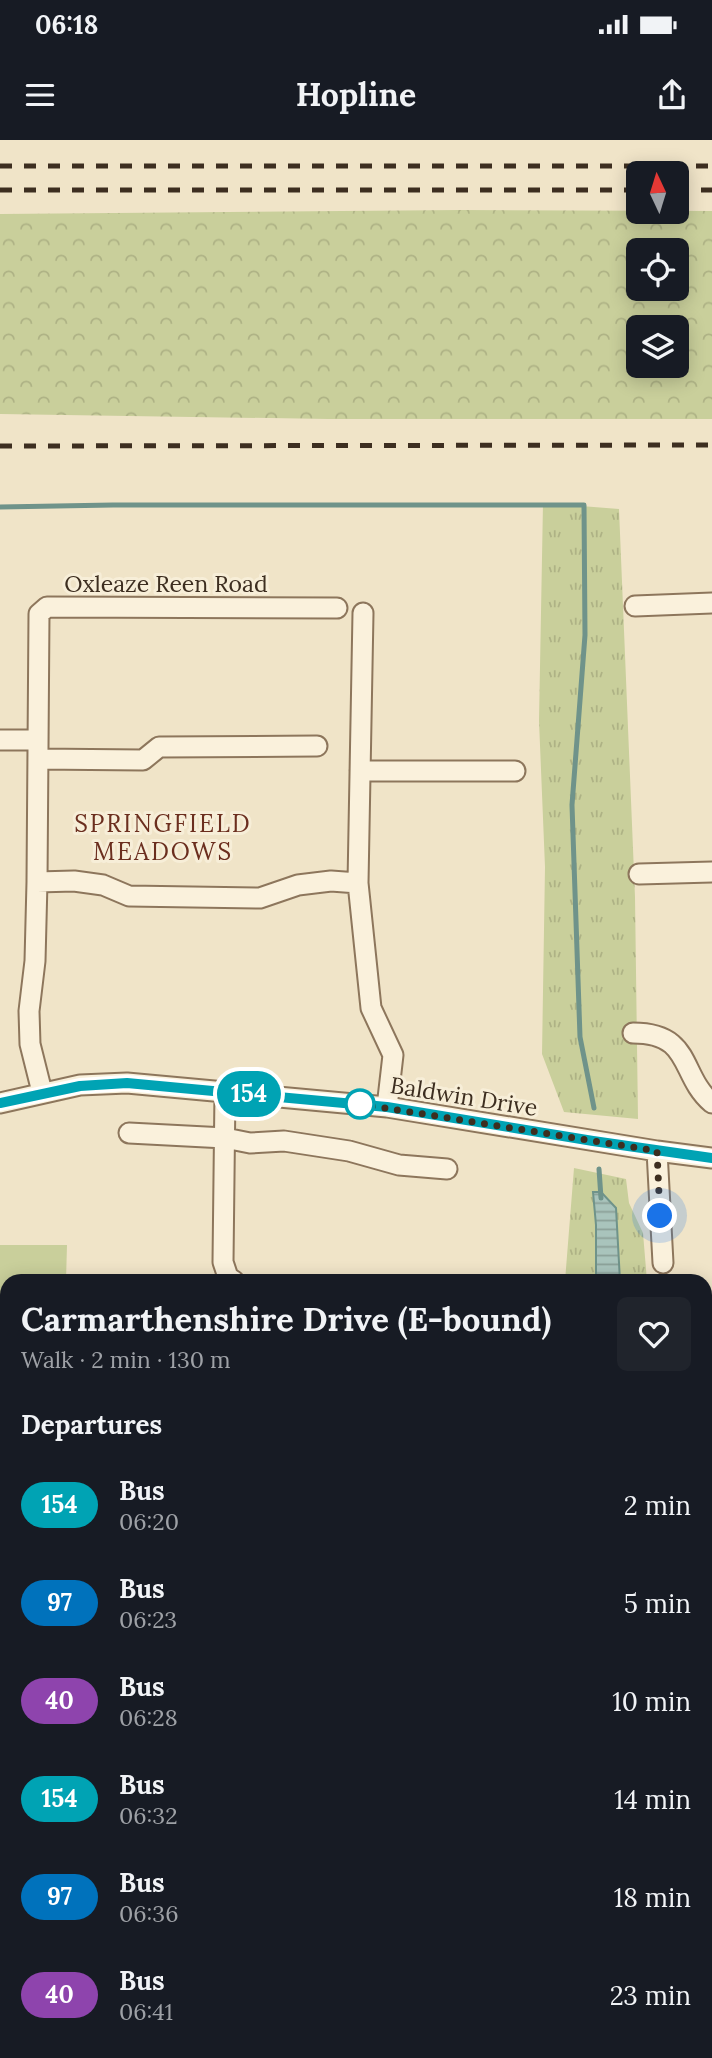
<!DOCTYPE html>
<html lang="en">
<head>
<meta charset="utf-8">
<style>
  body { margin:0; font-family:Lora,serif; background:#20242c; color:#f1f3f6; height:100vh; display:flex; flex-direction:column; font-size:26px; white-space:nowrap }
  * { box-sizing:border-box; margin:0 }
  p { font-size:23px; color:#9ea1a6 }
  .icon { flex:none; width:38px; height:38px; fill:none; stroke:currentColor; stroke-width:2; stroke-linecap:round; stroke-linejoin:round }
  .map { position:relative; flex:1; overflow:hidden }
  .sheet { position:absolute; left:0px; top:1134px; width:712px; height:784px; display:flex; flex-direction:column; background:#171b24; border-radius:21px 21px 0 0; box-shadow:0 4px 18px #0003 }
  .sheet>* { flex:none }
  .badge { padding:0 14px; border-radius:23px; font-size:24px; line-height:46px }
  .needle { width:46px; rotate:356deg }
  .fabs { position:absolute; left:626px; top:21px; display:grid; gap:14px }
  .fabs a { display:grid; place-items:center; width:63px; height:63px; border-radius:10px; background:#171b24; box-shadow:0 4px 18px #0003; font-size:35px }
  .you { position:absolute; width:35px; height:35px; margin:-18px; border:5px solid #fff; border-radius:50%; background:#1a73e8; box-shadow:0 0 0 10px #1a73e833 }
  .map>.badge { position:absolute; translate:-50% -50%; box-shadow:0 0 0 4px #fff }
  h2 { padding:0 21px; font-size:26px; line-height:63px }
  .round { display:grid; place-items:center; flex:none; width:74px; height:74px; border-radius:10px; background:#20242c }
  .headline { display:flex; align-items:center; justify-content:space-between; height:119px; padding:0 21px }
  h1 { font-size:33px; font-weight:700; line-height:52px }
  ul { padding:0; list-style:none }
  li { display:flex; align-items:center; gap:21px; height:98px; padding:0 21px }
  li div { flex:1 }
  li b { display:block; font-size:26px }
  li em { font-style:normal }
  li .badge { min-width:77px; font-weight:700; text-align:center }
  .status { display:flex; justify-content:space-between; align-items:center; height:49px; padding:0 35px; background:#171b24; direction:ltr }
  .status svg { height:19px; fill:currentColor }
  header { display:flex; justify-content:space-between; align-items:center; height:91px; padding:0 21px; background:#171b24; font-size:32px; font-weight:700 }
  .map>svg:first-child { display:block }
</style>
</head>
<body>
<div class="status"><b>06:18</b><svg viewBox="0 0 49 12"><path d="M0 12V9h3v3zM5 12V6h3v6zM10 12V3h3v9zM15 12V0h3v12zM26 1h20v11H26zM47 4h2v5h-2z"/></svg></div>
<header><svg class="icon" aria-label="menu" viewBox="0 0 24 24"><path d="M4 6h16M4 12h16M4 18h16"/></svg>Hopline<svg class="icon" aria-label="share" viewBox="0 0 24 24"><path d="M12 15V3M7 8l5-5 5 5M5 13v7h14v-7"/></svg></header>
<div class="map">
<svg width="712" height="1918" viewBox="0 0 712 1918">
  <defs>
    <pattern id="grass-tufts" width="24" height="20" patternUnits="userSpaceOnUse" patternTransform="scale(1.75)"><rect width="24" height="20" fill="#c9cf9b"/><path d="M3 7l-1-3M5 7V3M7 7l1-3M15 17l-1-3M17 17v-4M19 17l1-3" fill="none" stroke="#aeb285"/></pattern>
    <pattern id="forest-crowns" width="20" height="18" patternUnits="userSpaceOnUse" patternTransform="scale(1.75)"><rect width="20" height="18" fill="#c9cf9b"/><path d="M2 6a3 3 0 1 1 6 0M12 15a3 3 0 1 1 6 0" fill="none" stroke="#aeb285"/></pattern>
    <pattern id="park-dots" width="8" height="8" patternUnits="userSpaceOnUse" patternTransform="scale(1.75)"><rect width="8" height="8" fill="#c9cf9b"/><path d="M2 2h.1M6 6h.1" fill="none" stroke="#aeb285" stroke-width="1.8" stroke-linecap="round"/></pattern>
    <pattern id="water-rules" width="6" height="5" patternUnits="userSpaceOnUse" patternTransform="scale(1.75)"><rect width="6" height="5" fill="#a9c4bc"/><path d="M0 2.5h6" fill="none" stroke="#8ba098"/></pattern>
  </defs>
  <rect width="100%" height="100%" fill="#f0e4c8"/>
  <path fill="url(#grass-tufts)" d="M543,363L619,369L635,757L638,979L564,972L542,914L545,727L539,581Z
    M574,1028L626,1039L629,1063L643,1093L647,1141H565Z"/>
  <path fill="url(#forest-crowns)" fill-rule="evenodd" d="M460,70L712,71V279H328L0,274V74ZM677,110V149H639V110ZM639,187H677V226H639Z"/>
  <path fill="url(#park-dots)" d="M712,1329V1918H685L684,1911H705V1330Z"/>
  <path fill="#c9cf9b" d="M0,1105H67L66,1141H7V1321H0Z
    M3,1346H7V1430H0Z"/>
  <path fill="url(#water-rules)" stroke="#6f938a" stroke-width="2" d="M593,1052H601L616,1068L620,1141H596V1085Z"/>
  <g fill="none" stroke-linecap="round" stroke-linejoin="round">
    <path stroke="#6f938a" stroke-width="5" d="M0,367L113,365H584L585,495L572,665L580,897L594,968
      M599,1029L601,1058
      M705,1777L712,1806"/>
    <g stroke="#8d765c" stroke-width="23">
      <path id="minor" d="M635,466L712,463
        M363,473L358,743L371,868L393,915L387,967
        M0,600H38
        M38,619L143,620L159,607L317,606
        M360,631H515
        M639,734L712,732
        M37,742L74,741L103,745L129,756L260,758L298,745L331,741L358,743
        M633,893C693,893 679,935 712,963
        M42,952L30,904L29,871L35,821L37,742L39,474L47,467L337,468
        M225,952L223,1122L228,1137L234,1141
        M0,963L80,945L127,943L387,967L657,1011L712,1018
        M129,993L225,998L250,1003L284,1001L349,1011L399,1025L447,1029
        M657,1011L663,1123
        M705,1198L712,1197
        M0,1671L7,1672
        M10,1911L25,1918
        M408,1911L409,1918
        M42,1918L72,1911"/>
    </g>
    <use href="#minor" stroke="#faf1dc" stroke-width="19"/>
    <path stroke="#3d2e20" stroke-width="5" stroke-dasharray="12 12" stroke-linecap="butt" d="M0,26H712
      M0,50H639
      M677,50H712
      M0,306L712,305"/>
  </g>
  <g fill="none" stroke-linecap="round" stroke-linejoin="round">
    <g stroke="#fff" stroke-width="16">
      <path id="line" d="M0,963L80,946L127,943L387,967L593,1001L712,1018"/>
    </g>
    <use href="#line" stroke="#00a3b4" stroke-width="10"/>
    <path stroke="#3d2e20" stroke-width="7" stroke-dasharray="0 12.6" d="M360,964L657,1011L660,1076"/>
  </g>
  <circle fill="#fff" stroke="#00a3b4" stroke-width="3.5" cx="360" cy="964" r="14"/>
  <g text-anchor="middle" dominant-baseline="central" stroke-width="6" stroke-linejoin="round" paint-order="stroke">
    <g font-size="23" fill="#3d2e20" stroke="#f7eed8">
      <text x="166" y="443">Oxleaze Reen Road</text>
      <text transform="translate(464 956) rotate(9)">Baldwin Drive</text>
    </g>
    <g font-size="24" letter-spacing="2" fill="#6b2e1e" stroke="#f7eed8">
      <text x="163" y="683">SPRINGFIELD<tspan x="163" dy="28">MEADOWS</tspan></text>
    </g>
  </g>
</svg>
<div class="fabs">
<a><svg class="needle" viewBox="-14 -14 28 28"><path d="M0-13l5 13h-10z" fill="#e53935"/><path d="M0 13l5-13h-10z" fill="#9ea1a6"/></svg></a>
<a><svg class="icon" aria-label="locate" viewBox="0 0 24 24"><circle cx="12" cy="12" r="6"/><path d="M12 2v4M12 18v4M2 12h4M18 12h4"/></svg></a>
<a><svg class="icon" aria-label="layers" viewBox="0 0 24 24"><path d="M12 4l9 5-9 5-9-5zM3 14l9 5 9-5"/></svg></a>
</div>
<div class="you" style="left:660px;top:1076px"></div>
<b class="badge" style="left:249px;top:954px;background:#00a3b4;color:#fff">154</b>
<section class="sheet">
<div class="headline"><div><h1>Carmarthenshire Drive (E-bound)</h1><p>Walk · 2 min · 130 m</p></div><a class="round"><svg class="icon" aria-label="heart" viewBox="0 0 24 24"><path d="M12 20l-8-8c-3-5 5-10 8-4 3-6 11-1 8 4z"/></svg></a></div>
<h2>Departures</h2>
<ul>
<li><span class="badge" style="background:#00a3b4;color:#fff">154</span><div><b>Bus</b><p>06:20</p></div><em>2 min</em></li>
<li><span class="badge" style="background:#0072bc;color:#fff">97</span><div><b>Bus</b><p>06:23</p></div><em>5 min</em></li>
<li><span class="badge" style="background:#8e44ad;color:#fff">40</span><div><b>Bus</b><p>06:28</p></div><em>10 min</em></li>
<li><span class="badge" style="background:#00a3b4;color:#fff">154</span><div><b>Bus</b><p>06:32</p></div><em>14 min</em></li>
<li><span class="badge" style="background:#0072bc;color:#fff">97</span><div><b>Bus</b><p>06:36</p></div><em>18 min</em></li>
<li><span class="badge" style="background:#8e44ad;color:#fff">40</span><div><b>Bus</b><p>06:41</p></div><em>23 min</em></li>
</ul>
</section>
</div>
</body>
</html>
